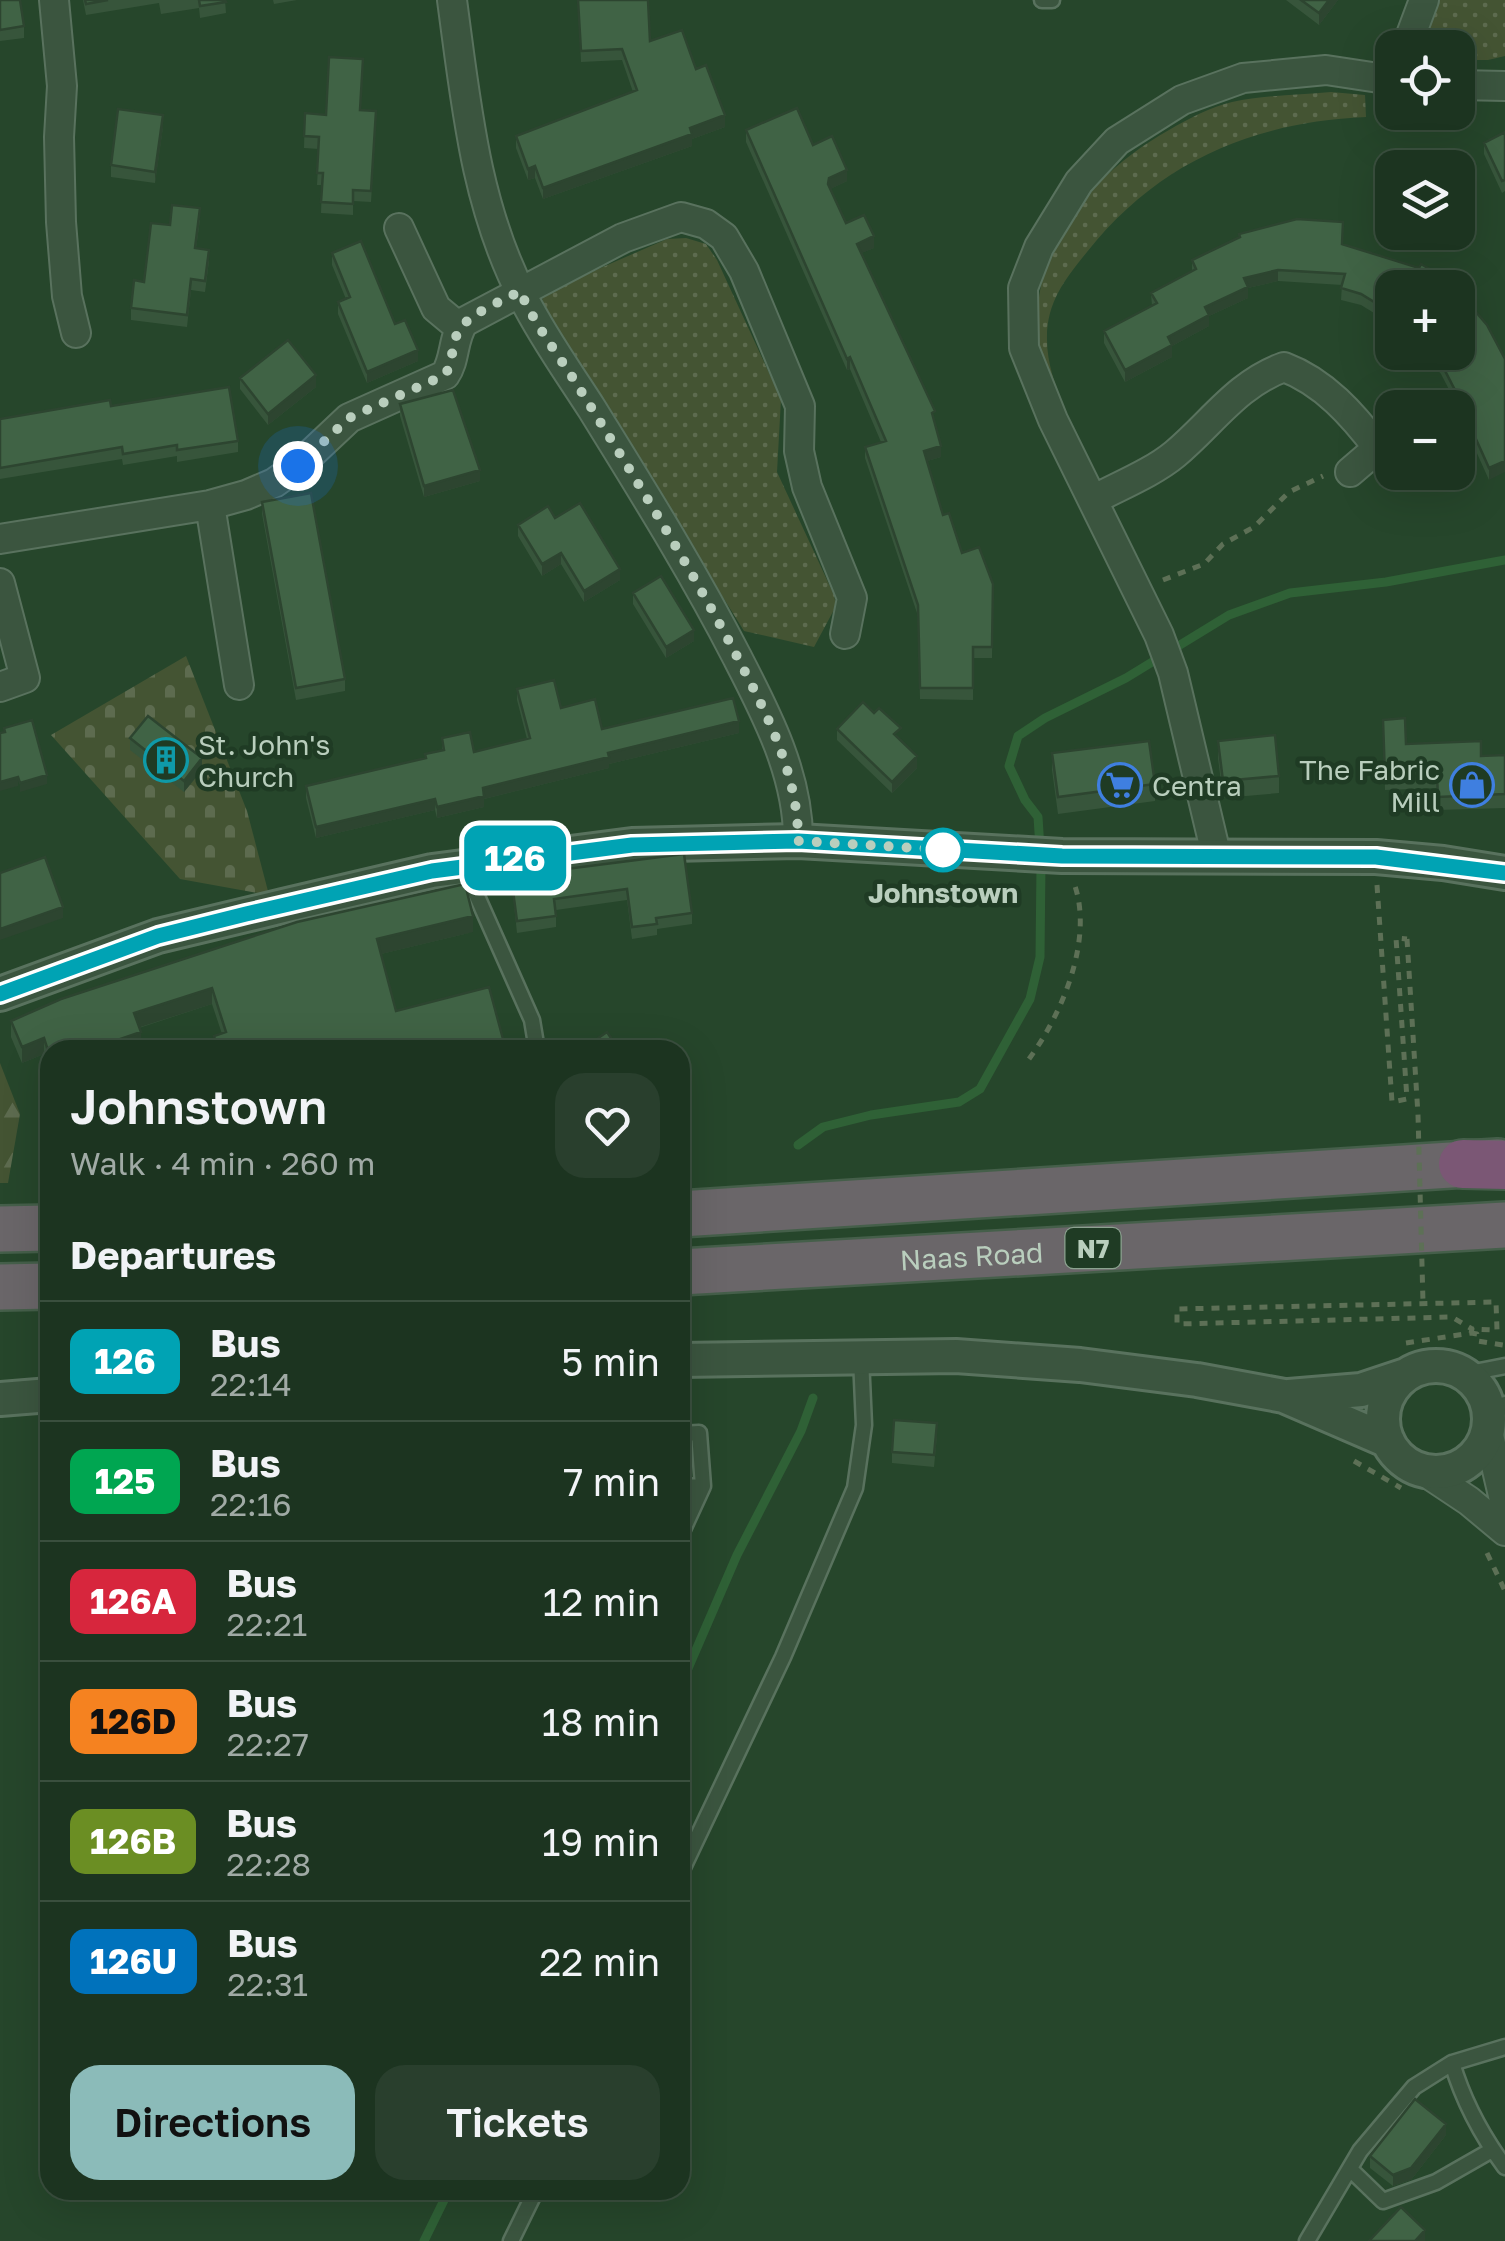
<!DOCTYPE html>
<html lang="en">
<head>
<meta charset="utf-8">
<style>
  body { margin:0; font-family:"Golos Text",sans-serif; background:#293f2d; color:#f1f3f6; height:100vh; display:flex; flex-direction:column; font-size:38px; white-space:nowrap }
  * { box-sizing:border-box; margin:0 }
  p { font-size:32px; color:#a0aaa5 }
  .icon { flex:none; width:55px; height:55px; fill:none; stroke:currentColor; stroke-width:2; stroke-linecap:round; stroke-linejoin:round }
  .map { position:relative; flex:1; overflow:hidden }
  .side { position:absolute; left:40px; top:1040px; width:650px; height:1160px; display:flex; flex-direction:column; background:#1c3420; border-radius:30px; box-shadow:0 10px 40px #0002,0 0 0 2px #3a4f3e }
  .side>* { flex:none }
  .badge { padding:0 20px; border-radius:15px; font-size:35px; line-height:65px }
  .tools { position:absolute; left:1375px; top:30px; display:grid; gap:20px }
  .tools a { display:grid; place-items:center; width:100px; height:100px; border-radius:20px; background:#1c3420; box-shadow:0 10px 40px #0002,0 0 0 2px #3a4f3e; font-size:50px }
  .you { position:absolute; width:50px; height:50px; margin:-25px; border:8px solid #fff; border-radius:50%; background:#1a73e8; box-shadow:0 0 0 15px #1a73e833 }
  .map>.badge { position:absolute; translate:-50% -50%; box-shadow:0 0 0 5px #fff }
  h2 { padding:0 30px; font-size:38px; line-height:90px }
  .round { display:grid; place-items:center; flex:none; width:105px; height:105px; border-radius:30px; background:#293f2d }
  .overview { display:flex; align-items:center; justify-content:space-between; height:170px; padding:0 30px }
  h1 { font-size:48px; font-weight:600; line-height:75px }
  .primary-button { display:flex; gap:20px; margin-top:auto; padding:20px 30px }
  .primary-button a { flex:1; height:115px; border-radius:30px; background:#8bbbb9; color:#111; font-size:40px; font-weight:600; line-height:115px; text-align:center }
  .primary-button a+a { background:#293f2d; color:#f1f3f6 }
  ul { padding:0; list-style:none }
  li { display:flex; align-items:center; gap:30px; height:120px; padding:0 30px; border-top:2px solid #3a4f3e }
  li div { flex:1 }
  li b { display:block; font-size:38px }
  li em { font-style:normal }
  li .badge { min-width:110px; font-weight:700; text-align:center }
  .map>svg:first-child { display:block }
</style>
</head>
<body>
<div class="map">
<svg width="1505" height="2241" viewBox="0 0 1505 2241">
  <defs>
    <pattern id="grass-dots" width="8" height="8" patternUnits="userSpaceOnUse" patternTransform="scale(2.5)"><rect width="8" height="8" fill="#445433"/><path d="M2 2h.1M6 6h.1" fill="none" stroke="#5d6b4f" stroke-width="1.8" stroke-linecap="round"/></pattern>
    <pattern id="forest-firs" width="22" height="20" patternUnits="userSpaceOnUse" patternTransform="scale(2.5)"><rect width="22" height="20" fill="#445433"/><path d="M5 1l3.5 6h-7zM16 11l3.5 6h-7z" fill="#5d6b4f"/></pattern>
    <pattern id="cemetery-stones" width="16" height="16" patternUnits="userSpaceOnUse" patternTransform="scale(2.5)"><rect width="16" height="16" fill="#445433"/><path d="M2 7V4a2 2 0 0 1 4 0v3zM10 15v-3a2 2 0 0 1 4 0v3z" fill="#5d6b4f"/></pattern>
  </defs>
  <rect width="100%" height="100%" fill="#26462b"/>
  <path fill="url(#grass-dots)" d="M1437,0H1505V56L1488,60H1458V48H1419L1423,26Z
    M1331,92L1365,95L1366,117C1253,122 1158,162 1087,252C1065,279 1046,303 1047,340C1047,384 1078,435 1097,475L1089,472C1069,431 1045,391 1039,345C1026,250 1092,173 1169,130C1188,119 1210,107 1232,102C1264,95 1298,95 1331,92Z
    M686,238L706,244L717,260L781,399L777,472L834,595L836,606L814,647L744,631L547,314L541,294L667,239Z"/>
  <path fill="url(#forest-firs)" d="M0,1063L20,1114L8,1183H0Z"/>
  <path fill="url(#cemetery-stones)" d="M186,656L247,811L269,895L180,879L51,735Z"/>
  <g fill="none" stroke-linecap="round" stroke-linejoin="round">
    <path stroke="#2f6136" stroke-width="9" d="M1040,848L1038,817L1025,800L1009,766L1018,736L1045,718L1126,678L1229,615L1290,593L1386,582L1505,560
      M798,1145L823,1127L871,1115L959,1102L980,1089L1030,999L1040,957L1041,863
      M680,1687L737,1555L801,1431L813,1398
      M424,2241L449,2190"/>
    <g stroke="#59725e" stroke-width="19">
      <path id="service" d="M1042,0H1052
        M464,867L532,1020L537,1050
        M1464,1374L1505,1366
        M1489,1421L1505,1404
        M680,1434L699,1433L703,1486
        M680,1487L703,1486L680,1536
        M680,1874L783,1657L855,1488L864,1425L861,1358
        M1505,2047L1452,2063C1463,2100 1482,2136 1505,2167
        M1351,2170L1383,2201L1436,2182L1492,2150
        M511,2241L536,2190
        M1307,2241L1360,2151L1414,2087L1452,2063"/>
    </g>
    <g stroke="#59725e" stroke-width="32">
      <path id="minor" d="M54,0L62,86L59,137L61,222L67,296L76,333
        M452,0C466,103 475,206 524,299C543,337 569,373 592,409C642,490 693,571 737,657C766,713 799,776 798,841
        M1406,48L1424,0
        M1458,85L1505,86
        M399,228L436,308L460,328
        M1093,500C1119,486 1152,473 1175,454C1212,423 1237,384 1284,367C1324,382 1353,415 1378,448L1350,472
        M210,505L239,685
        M0,539L210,505L246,495L274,483L298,466L349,418L445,375C456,359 452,339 464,322L623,238L681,217L706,224L724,237L744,271L800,406L799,451L807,487L852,598L845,634
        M0,583L25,678L0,687
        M1217,858L1173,673L1159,635L1053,420L1024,348L1023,288L1039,247L1079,182L1117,141L1182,100L1243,78L1326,70L1392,80
        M1488,1431L1505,1504
        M1421,1469L1469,1501L1505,1531"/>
    </g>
    <g stroke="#59725e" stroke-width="38">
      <path id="tertiary" d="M0,994L158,936L283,906L432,871L632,845L798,841L1062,856L1376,857L1443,863L1505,873
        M680,1360L956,1356L1080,1365L1197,1380L1284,1396L1388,1441
        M1383 1419a53 53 0 1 1 106 0a53 53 0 1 1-106 0Z
        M1289,1396L1361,1390L1406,1375
        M0,1399L50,1395"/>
    </g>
    <g stroke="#455f4a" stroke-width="50">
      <g id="trunk">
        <path d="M680,1214L1498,1162"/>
        <path d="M0,1229L50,1228"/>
        <path id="s1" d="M680,1272L1505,1225"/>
        <path d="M0,1287L50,1286"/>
      </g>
    </g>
    <g stroke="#455f4a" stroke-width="52">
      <path id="motorway" d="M1463,1164L1505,1165"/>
    </g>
    <path stroke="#5d7056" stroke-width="5" stroke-dasharray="8 8" stroke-linecap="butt" d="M1163,580L1204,564L1223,544L1254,527L1289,492L1323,476
      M1377,885L1392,1102L1407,1099L1396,938L1407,939
      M1029,1059C1062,1014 1093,941 1075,886
      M1471,1333L1472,1329L1452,1317L1177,1324V1309L1496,1302L1497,1330L1472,1329
      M1406,1343L1471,1333L1477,1334L1478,1341L1503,1345
      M1354,1461L1401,1488
      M1487,1553L1505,1591"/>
    <use href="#service" stroke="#3b553f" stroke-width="14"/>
    <use href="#minor" stroke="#3b553f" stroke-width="28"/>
    <use href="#tertiary" stroke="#3b553f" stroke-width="32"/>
    <use href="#trunk" stroke="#6a6669" stroke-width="45"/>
    <use href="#motorway" stroke="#7b5775" stroke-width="48"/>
    <path stroke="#5d7056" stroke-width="5" stroke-dasharray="8 8" stroke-linecap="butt" d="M1407,939L1418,1115L1423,1302"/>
  </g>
  <path fill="#37553b" d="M0,0L24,26V38L0,41Z
    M83,0H225L226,13L200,18L199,8L161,14L159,3L86,15Z
    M273,0H297L274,4Z
    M578,0L696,69L725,127L692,139V146L543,199L535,178L528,180L516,148V136L633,92L622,60L581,62Z
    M1286,0H1338L1319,25Z
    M361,111L376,123L371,202L353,201V215L321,213L322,185H317L319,149L304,148L305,113L326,115Z
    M163,127L155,183L111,177V165Z
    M746,130L813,145L847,181L830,189L846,223L874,248L861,253L935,422L941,457L927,461L943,515L962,553L993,584L992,658H973V700L920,699L918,616L865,458V447L881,442L850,369L847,370L746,142Z
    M1505,132V191L1502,193L1484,154V143Z
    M200,220L196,248L209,261L205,292L191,290L187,327L131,320V308L170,225Z
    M1343,244L1448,280L1392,288V324L1361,305L1341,300L1342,285L1278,281L1248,288V298L1209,316V326L1172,346V357L1125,382L1104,343V331L1152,306L1151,293L1192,271V260Z
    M332,253L395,324L418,361L367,383L338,314V302L346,299L332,265Z
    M1422,352H1458L1505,359L1489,480L1471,440V432L1441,374Z
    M240,378L316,387L268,425L240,389Z
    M400,404L480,481L424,497L400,416Z
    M111,406L238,441V452L177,462V456L123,465L122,459L0,479V419Z
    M262,502L345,679V691L296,700L262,514Z
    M555,518L620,580L584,602L561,564L542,576L518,536V525Z
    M633,593L694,641L666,658L633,604Z
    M517,689L561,708L602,729L739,733L609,764V768L484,799V807L437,818L435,810L316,838L306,798V786L425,758V754L442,750V738L474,752L527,739L517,700Z
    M1383,720L1406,744L1481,756L1505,755V808L1438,810L1437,788L1385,790Z
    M837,729L900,740L917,768L892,793L837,740Z
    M130,738L202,770L184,792L130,750Z
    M1218,741L1279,776V793L1223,798L1218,758Z
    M1052,753L1155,784V801L1058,814L1052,770Z
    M684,854L692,913V924L657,929V935L632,939L627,900L556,910V927L517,933L511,876Z
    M473,932L381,954L396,1011L503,1050H214V1036L222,1034L212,1004L139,1028L141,1049L50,1050V1073L44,1054L22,1063L11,1037V1021Z
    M937,1435L934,1467L892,1463V1452Z
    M50,1987V2033L47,2032V2010Z
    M1446,2135L1411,2180L1393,2186L1370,2168V2156Z"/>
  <path fill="#2d4530" d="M1329,0H1338L1319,25V13Z
    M163,115V127L155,183V172Z
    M725,115V127L692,139V146L543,199V188Z
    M535,166V178L528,180V169Z
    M847,170V181L829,190V178Z
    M874,236V248L857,255V244Z
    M1278,270V281L1248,288V298L1209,316V326L1172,346V357L1125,382V370L1205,307L1244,278Z
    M418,350V361L367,383V372Z
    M850,357V369L847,370V359Z
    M316,375V387L268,425V414Z
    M941,446V457L924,462V451Z
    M1505,461V472L1489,480V468Z
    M480,470V481L424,497V486Z
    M561,553V564L542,576V564Z
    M620,569V580L584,602V591Z
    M694,630V641L666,658V647Z
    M739,721V733L609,764V768L484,799V807L437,818V807L483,788L608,753Z
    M917,756V768L892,793V782Z
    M202,758V770L184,792V781Z
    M47,775V784L20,792V783Z
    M18,777V786L0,791V782Z
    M435,799V810L316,838V827Z
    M63,907V918L0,940V929Z
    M473,916V932L377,955V939Z
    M212,988V1004L134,1029V1013Z
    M141,1032V1049L137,1050H94V1048Z
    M44,1038V1054L22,1063V1047Z
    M503,1039V1050H475V1046Z
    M475,1042V1050H445Z
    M1446,2124V2135L1411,2180L1393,2186V2175Z
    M1425,2230V2241H1415Z"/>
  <path fill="#406345" stroke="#2d4530" stroke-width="2.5" d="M0,0H20L24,26L0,30Z
    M85,0H108L86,4Z
    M199,0H225L226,2L200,6Z
    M578,0H648L650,41L682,30L696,69L706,65L725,115L690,128L692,134L543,188L535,166L528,169L516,136L637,90L622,49L581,51Z
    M1301,0H1329L1319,13Z
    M329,57L363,59L360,110L376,111L371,191L353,190V204L321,202L323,173H317L319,137L304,136L305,113L326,115Z
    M797,108L813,145L832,136L847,170L829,178L828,184L846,223L864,215L874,236L857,244L935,411L932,413L941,446L924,451L943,515L949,513L962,553L979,547L993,584L992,647H973V688H920L918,605L865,447L886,441L850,357L847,359L746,130Z
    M118,109L163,115L155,172L111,165Z
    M1505,132V180L1502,181L1484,143Z
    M172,205L200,208L195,248L209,250L205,281L191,279L187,315L131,308L134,280L144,282L151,223L170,225Z
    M1297,219L1343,222L1342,244L1419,268L1421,264L1448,280L1455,288H1392V313L1361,294L1341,288L1345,274L1278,270L1244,278L1248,287L1205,307L1209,315L1168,337L1172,345L1125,370L1104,331L1157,303L1151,293L1196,269L1192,260L1240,237L1239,234Z
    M361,241L395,324L405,320L418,350L367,372L338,302L350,297L332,253Z
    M1458,291L1487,325L1505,359V461L1489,468L1471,428L1474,427L1441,363L1432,352H1458Z
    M288,340L316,375L268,414L240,378Z
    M229,387L238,441L177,450V445L123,454L122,447L0,468V419L110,400L111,406Z
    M453,390L480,470L424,486L400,404Z
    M311,493L345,679L296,688L262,502Z
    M580,503L620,569L584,591L561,553L542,564L518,525L548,506L555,518Z
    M661,576L694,630L666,647L633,593Z
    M554,680L561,708L595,699L602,729L733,698L739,721L608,753L609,757L483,788L484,796L437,807L435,799L316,827L306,786L426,758L425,754L444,750L442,738L470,732L474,752L530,738L517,689Z
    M863,702L874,713L879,708L901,728L894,734L917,756L892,782L837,729Z
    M148,716L202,758L184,781L130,738Z
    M1405,718L1406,744L1481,741V756L1505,755V794L1438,797L1437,775L1385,777L1383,720Z
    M32,720L47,775L20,783L18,777L0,782V733L5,732L4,728Z
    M1275,735L1279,776L1223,781L1218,741Z
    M1149,741L1155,784L1058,797L1052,753Z
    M684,854L692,913L656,918L657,924L632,927L627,889L554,899L556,916L517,921L511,876Z
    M45,857L63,907L0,929V873Z
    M465,884L473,916L377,939L396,1011L489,987L503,1039L475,1046V1042L445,1050H218L214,1036L226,1032L212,988L134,1013L141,1032L94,1048V1050H50V1057L44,1038L22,1047L11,1021L61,999L297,922Z
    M607,1032L619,1050H591L588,1045Z
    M894,1420L937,1423L934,1455L892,1452Z
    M50,1987V2011L47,2010Z
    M1415,2099L1446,2124L1411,2168L1393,2175L1370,2156Z
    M1401,2207L1425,2230L1415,2241H1369Z"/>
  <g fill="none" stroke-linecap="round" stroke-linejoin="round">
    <g stroke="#fff" stroke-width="22">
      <path id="line" d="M0,994L158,936L246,914L432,871L632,845L798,841L1062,856L1376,857L1505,873"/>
    </g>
    <use href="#line" stroke="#00a3b4" stroke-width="15"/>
    <path stroke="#b9cebd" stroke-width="10" stroke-dasharray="0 18" d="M298,466L349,418L445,375C453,362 451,351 456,337C462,315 502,302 520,291C534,323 557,353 576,383C630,470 684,556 732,647C763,706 799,773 798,841L950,850H943"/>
  </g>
  <defs>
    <g id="building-ring" transform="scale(2.25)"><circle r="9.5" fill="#1f3b24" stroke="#0f9aa8" stroke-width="1.5"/><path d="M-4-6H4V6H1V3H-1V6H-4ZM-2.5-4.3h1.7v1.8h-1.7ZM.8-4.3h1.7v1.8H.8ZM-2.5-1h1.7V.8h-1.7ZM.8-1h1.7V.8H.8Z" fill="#0f9aa8"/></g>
    <g id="supermarket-ring" transform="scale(2.25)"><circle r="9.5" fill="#1f3b24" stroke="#3f7fe0" stroke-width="1.5"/><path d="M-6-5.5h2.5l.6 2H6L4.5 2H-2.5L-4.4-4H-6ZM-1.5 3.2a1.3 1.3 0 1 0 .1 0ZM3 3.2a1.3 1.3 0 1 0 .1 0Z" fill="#3f7fe0"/></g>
    <g id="shop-ring" transform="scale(2.25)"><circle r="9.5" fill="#1f3b24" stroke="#3f7fe0" stroke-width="1.5"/><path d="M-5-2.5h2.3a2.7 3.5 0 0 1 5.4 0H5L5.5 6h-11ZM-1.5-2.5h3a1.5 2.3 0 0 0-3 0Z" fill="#3f7fe0"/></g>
  </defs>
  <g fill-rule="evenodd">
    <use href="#building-ring" x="166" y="760"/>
    <use href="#supermarket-ring" x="1120" y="785"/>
    <use href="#shop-ring" x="1472" y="785"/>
  </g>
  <circle fill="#fff" stroke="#00a3b4" stroke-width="5" cx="943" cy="850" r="20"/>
  <g text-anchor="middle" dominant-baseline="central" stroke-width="9" stroke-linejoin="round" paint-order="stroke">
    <rect fill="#1f3b24" stroke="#8ba28f" stroke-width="2.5" x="1065.5" y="1228" width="55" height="40" rx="8"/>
    <g font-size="25" font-weight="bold" fill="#b9cebd">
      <text x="1093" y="1248">N7</text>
    </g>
    <g font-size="28" fill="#b9cebd" stroke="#1f3b24" text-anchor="start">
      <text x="198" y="744">St. John's<tspan x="198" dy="32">Church</tspan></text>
      <text x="1440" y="769" text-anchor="end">The Fabric<tspan x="1440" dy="32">Mill</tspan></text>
      <text x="1152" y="785">Centra</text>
    </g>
    <g font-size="28" font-weight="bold" fill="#b9cebd" stroke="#1f3b24">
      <text x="943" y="892">Johnstown</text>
    </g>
    <g font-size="28" fill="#b9cebd" stroke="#1f3b24">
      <text stroke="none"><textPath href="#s1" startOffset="292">Naas Road</textPath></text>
    </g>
  </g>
</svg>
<div class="tools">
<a><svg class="icon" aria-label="locate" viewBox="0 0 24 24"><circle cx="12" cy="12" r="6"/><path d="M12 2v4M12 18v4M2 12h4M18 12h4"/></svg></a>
<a><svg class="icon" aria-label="layers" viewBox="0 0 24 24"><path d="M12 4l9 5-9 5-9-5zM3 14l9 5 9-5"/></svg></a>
<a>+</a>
<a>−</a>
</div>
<div class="you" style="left:298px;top:466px"></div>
<b class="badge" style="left:515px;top:858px;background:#00a3b4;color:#fff">126</b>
<section class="side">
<div class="overview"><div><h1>Johnstown</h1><p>Walk · 4 min · 260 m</p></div><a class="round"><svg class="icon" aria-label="heart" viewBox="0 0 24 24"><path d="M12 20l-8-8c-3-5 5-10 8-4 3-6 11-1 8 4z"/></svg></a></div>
<h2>Departures</h2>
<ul>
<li><span class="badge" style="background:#00a3b4;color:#fff">126</span><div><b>Bus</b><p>22:14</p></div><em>5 min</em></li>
<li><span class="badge" style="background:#00a651;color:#fff">125</span><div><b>Bus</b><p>22:16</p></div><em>7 min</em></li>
<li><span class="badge" style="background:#d7263d;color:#fff">126A</span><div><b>Bus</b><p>22:21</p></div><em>12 min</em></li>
<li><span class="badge" style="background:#f58220;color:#111">126D</span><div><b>Bus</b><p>22:27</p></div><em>18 min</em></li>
<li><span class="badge" style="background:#6b8e23;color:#fff">126B</span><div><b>Bus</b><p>22:28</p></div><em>19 min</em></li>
<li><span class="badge" style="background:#0072bc;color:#fff">126U</span><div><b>Bus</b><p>22:31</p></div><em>22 min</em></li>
</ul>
<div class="primary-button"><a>Directions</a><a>Tickets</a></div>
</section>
</div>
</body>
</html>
